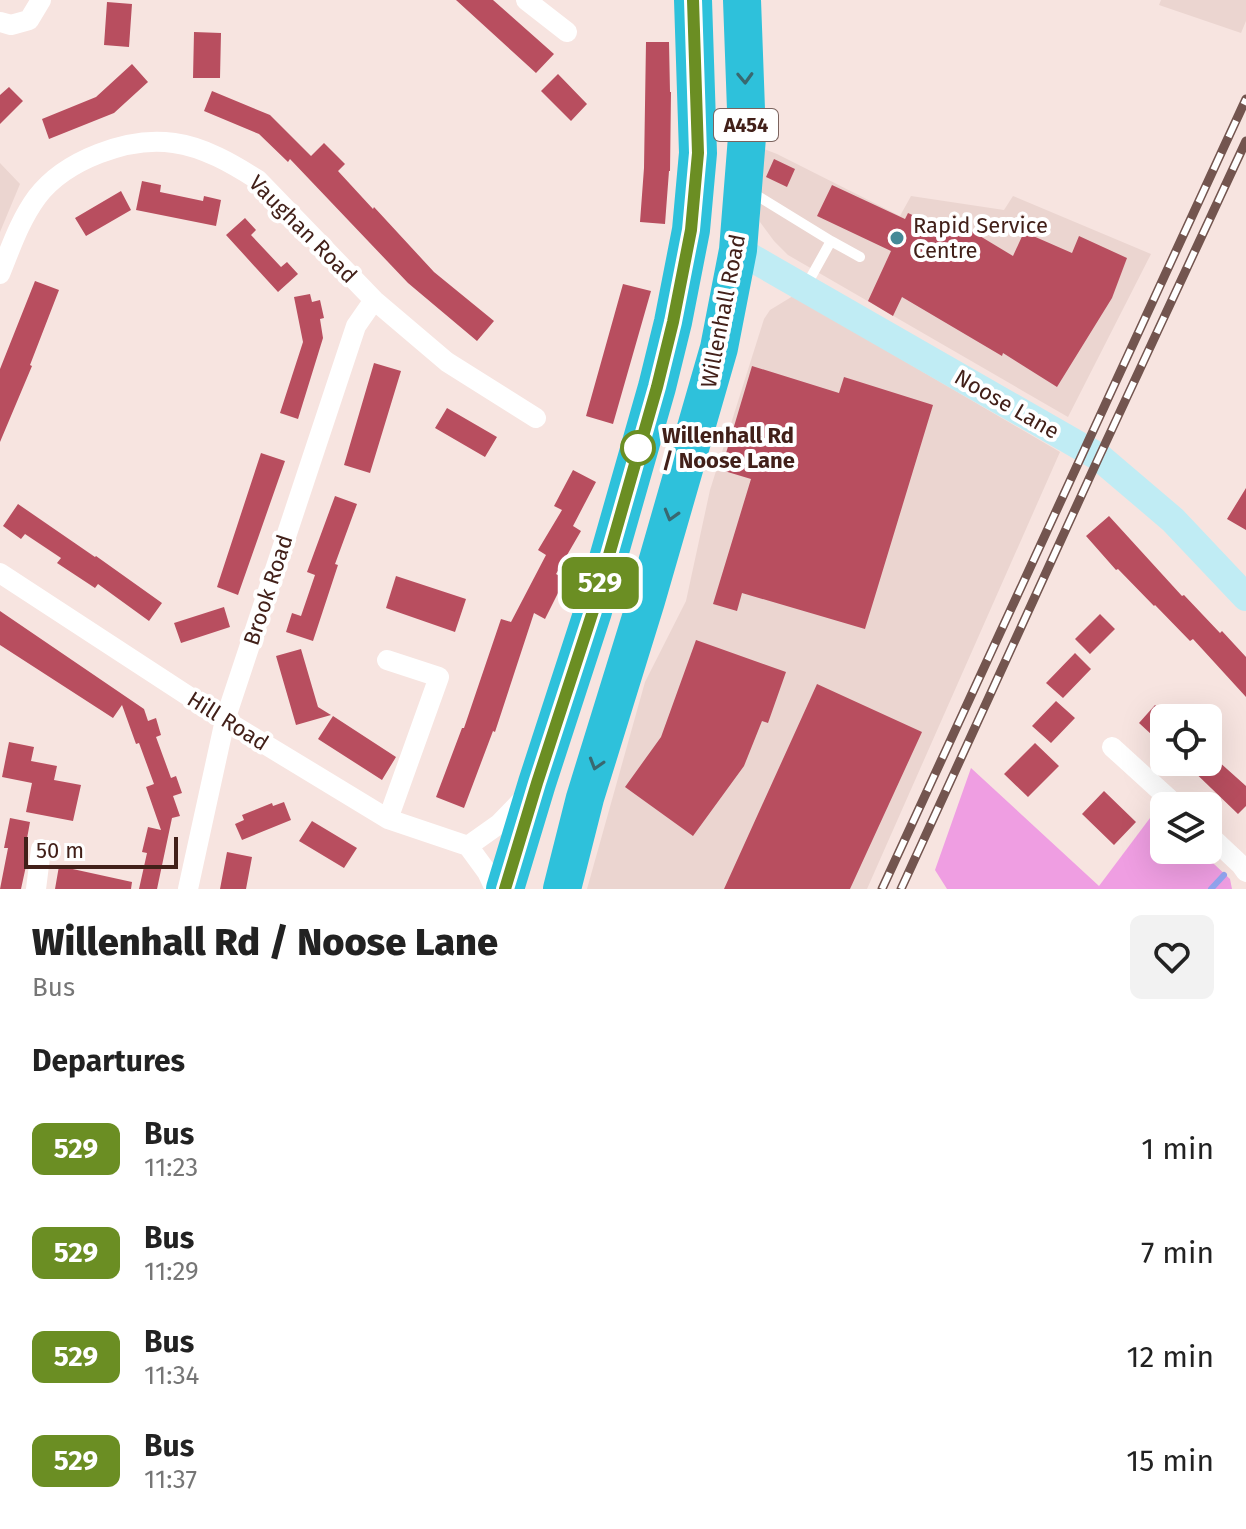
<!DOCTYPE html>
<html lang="en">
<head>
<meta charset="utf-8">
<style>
  body { margin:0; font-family:"Fira Sans",sans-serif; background:#f2f2f2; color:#222; height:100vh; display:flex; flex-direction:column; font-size:30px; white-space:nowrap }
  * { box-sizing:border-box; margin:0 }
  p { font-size:26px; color:#767676 }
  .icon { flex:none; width:44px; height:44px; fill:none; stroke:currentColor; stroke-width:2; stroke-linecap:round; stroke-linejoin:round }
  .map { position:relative; height:889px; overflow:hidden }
  .drawer { display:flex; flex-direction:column; background:#fff; flex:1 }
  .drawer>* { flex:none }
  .badge { padding:0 16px; border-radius:12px; font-size:28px; line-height:52px }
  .fabs { position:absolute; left:1150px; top:704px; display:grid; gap:16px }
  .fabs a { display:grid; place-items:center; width:72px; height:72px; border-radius:12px; background:#fff; box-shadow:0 8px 32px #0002; font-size:40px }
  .scale { position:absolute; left:24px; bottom:20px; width:154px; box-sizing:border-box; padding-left:8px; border:4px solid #422019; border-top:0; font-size:22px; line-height:28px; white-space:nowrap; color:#422019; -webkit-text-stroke:6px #fff; paint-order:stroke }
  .map>.badge { position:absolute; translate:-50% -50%; box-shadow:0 0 0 4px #fff }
  h2 { padding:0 32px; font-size:30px; line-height:72px }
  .round { display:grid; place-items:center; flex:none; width:84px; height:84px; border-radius:12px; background:#f2f2f2 }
  .headline { display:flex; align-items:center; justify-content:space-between; height:136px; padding:0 32px }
  h1 { font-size:38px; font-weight:800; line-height:60px }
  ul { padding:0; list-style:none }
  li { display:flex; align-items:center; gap:24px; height:104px; padding:0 32px }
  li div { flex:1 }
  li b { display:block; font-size:30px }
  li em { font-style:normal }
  li .badge { min-width:88px; font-weight:700; text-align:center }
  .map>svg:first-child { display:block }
</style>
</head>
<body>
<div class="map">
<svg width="1246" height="889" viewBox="0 0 1246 889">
  <rect width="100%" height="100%" fill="#f7e4e0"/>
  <path fill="#ebd5d0" d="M1161,0H1246V21L1241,33L1159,5Z
    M764,149L777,154L900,216L911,196L1004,210L1013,196L1151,254L1068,417L788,255L774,241L760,222L759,191Z
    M0,163L20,184L0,232Z
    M793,296L1060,452L867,889H587L645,682L686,601L710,490L764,319L770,310Z"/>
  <path fill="#ef9ee2" d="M971,768L1099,886L1156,810L1164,818V850H1199L1230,879L1232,889H947L935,870Z"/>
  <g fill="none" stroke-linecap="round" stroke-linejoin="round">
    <path stroke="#92a5ef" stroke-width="6" d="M1211,889L1224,875"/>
  </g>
  <path fill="#b84e5f" d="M456,0H493L554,54L536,73Z
    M107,2L132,4L129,47L104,45Z
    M194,32L221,33L220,78H193Z
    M646,42H669L670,92H671L670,171H669L665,224L640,222L644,168Z
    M132,64L148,82L114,113L49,139L42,119L96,97Z
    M558,74L587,104L571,121L541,91Z
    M9,87L23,101L0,124V95Z
    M212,91L270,115L311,156L324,143L345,164L338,171L373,209L374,207L434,272L494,321L477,341L408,283L290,159L288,162L259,134L204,111Z
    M774,159L795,169L787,187L766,177Z
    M142,181L161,185L160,192L203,201L204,196L221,200L216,226L136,210Z
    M832,185L905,219L908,213L954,234L960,224L1013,256L1024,232L1072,253L1079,236L1127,258L1112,298L1057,387L1003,353L1002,356L902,297L893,316L868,301L891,251L817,216Z
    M121,191L131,210L86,236L75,218Z
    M245,218L256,230L251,235L281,267L287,262L298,274L278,292L226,235Z
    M35,281L59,290L30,365L32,366L0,442V369Z
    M623,284L651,291L613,424L586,416Z
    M310,294L312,302L320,300L324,318L320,319L323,338L298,419L280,413L303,342L294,297Z
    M374,363L401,371L370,473L344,465Z
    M752,366L839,393L844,377L933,405L865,629L742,593L737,611L713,604L751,479L721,470Z
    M447,408L497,437L485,457L435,428Z
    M261,453L285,461L238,595L217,587Z
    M573,470L596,482L573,526L581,531L556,574L565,579L545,619L534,613L495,732L493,731L464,808L436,797L462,728H464L501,619L511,622L546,555L538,550L562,510L554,506Z
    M1246,488V530L1227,519Z
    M335,496L357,504L335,564L338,565L313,641L286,632L292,613L301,616L315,575L307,572Z
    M18,504L95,557L96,556L162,603L149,621L98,584L95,588L57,563L61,558L25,534L21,539L3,526Z
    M1109,516L1182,596L1184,595L1220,633L1222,631L1246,657V697L1193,639L1190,641L1155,605L1154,606L1118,569L1116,570L1086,536Z
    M396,576L466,599L455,632L386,608Z
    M224,607L230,627L181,643L174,623Z
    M0,611L144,709L148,721L156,718L161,735L156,737L171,778L176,776L182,793L173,796L180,816L172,818L157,889H139L147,853L142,852L148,827L161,830L146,787L154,784L139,743L136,744L122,705L113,718L0,645Z
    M1100,614L1115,629L1090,654L1075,639Z
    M696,640L786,672L768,723L762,721L744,766L693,836L625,787L661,737Z
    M301,649L318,707L331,715L296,725L276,656Z
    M1075,653L1091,669L1063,698L1046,683Z
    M817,684L922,732L850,889H724Z
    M1056,701L1075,718L1051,743L1032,726Z
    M1155,705L1164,713V746L1139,723Z
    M333,716L396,757L382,780L318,739Z
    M9,742L34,747L31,761L57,766L54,780L81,785L73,821L26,812L32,783L2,777Z
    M1035,743L1059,766L1028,797L1004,774Z
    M1208,752L1246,786V806L1238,814L1184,762H1208Z
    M1104,791L1136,822L1114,845L1082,814Z
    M284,802L291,820L242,840L235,824L244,820L242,815L272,803L273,806Z
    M10,818L30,822L24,855H27L26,866L21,889H0L8,848H4Z
    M312,821L357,848L344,868L299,841Z
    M227,852L252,857L246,889H220Z
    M59,866L132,882L131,889H55Z"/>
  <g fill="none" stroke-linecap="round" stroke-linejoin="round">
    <path stroke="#fff" stroke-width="10" d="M751,192L831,241
      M806,286L831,241L860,257"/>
    <path stroke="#fff" stroke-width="20" d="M526,0L567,32
      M0,22L11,25L29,20L41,0
      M0,274C11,247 20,220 37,197C65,160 129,136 174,143C204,147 233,164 258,180L374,300L447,362L536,418
      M0,573L225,720L388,819L468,846L487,872L495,889
      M387,660L439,677L388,819
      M1112,747L1177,806
      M1208,834L1241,865L1246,872
      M468,846L499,824L525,797
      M36,889L41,849
      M188,889L225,720L356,326L374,300"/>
    <path stroke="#c0ecf4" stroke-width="28" d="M738,250L1099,457L1173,520L1246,597"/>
    <path stroke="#2ec1db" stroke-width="38" d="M505,889L537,783L593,611L657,387L673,322L691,230L698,153L693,0
      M562,889L585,798L646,601L719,348L738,250L747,137L742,0"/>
    <g stroke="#73554f" stroke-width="9">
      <path id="rail" d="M882,889L1246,99
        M901,889L1099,457L1246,141"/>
    </g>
    <use href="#rail" stroke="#fff" stroke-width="6" stroke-dasharray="18" stroke-linecap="butt"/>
  </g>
  <defs><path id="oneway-chevron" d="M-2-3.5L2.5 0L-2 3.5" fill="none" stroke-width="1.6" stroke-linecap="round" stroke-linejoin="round" transform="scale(2)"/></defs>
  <g stroke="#396870">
    <use href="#oneway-chevron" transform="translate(745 78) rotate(88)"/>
    <use href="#oneway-chevron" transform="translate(671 515) rotate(106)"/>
    <use href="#oneway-chevron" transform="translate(596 764) rotate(107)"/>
  </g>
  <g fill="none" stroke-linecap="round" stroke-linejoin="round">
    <g stroke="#fff" stroke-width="18">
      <path id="line" d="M505,889L537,783L593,611L657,387L673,322L691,230L698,153L693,0"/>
    </g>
    <use href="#line" stroke="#6b8e23" stroke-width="12"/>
  </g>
  <circle fill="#458997" stroke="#fff" stroke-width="3" cx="897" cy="238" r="8"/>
  <circle fill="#fff" stroke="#6b8e23" stroke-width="4" cx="638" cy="448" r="16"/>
  <g text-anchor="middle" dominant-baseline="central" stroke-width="8" stroke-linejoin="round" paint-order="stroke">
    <rect fill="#fff" stroke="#7b635e" stroke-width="2" x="714" y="109" width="64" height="32" rx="6"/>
    <g font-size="20" font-weight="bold" fill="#422019">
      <text x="746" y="125">A454</text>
    </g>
    <g font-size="22" fill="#422019" stroke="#fff" text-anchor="start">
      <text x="913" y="225">Rapid Service<tspan x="913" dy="25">Centre</tspan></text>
    </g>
    <g font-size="22" fill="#422019" stroke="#fff">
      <text transform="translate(303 229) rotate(45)">Vaughan Road</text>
      <text transform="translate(723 311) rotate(-79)">Willenhall Road</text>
      <text transform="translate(1007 404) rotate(30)">Noose Lane</text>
      <text transform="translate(268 590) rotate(-72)">Brook Road</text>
      <text transform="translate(228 721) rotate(32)">Hill Road</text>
    </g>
    <g font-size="22" font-weight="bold" fill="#422019" stroke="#fff" text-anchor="start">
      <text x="662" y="435">Willenhall Rd<tspan x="662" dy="25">/ Noose Lane</tspan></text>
    </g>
  </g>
</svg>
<div class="fabs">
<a><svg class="icon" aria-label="locate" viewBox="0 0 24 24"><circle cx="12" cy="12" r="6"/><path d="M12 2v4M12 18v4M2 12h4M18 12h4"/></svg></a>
<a><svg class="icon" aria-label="layers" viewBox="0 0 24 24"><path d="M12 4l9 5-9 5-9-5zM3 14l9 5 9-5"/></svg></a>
</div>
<div class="scale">50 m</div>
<b class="badge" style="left:600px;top:583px;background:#6b8e23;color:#fff">529</b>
</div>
<section class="drawer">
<div class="headline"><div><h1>Willenhall Rd / Noose Lane</h1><p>Bus</p></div><a class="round"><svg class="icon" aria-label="heart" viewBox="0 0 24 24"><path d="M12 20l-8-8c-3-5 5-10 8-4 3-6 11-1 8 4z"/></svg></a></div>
<h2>Departures</h2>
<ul>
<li><span class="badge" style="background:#6b8e23;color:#fff">529</span><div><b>Bus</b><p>11:23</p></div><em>1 min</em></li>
<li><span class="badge" style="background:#6b8e23;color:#fff">529</span><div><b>Bus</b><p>11:29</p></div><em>7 min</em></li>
<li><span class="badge" style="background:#6b8e23;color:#fff">529</span><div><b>Bus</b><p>11:34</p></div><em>12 min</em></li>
<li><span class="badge" style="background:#6b8e23;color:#fff">529</span><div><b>Bus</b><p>11:37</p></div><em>15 min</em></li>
</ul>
</section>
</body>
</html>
